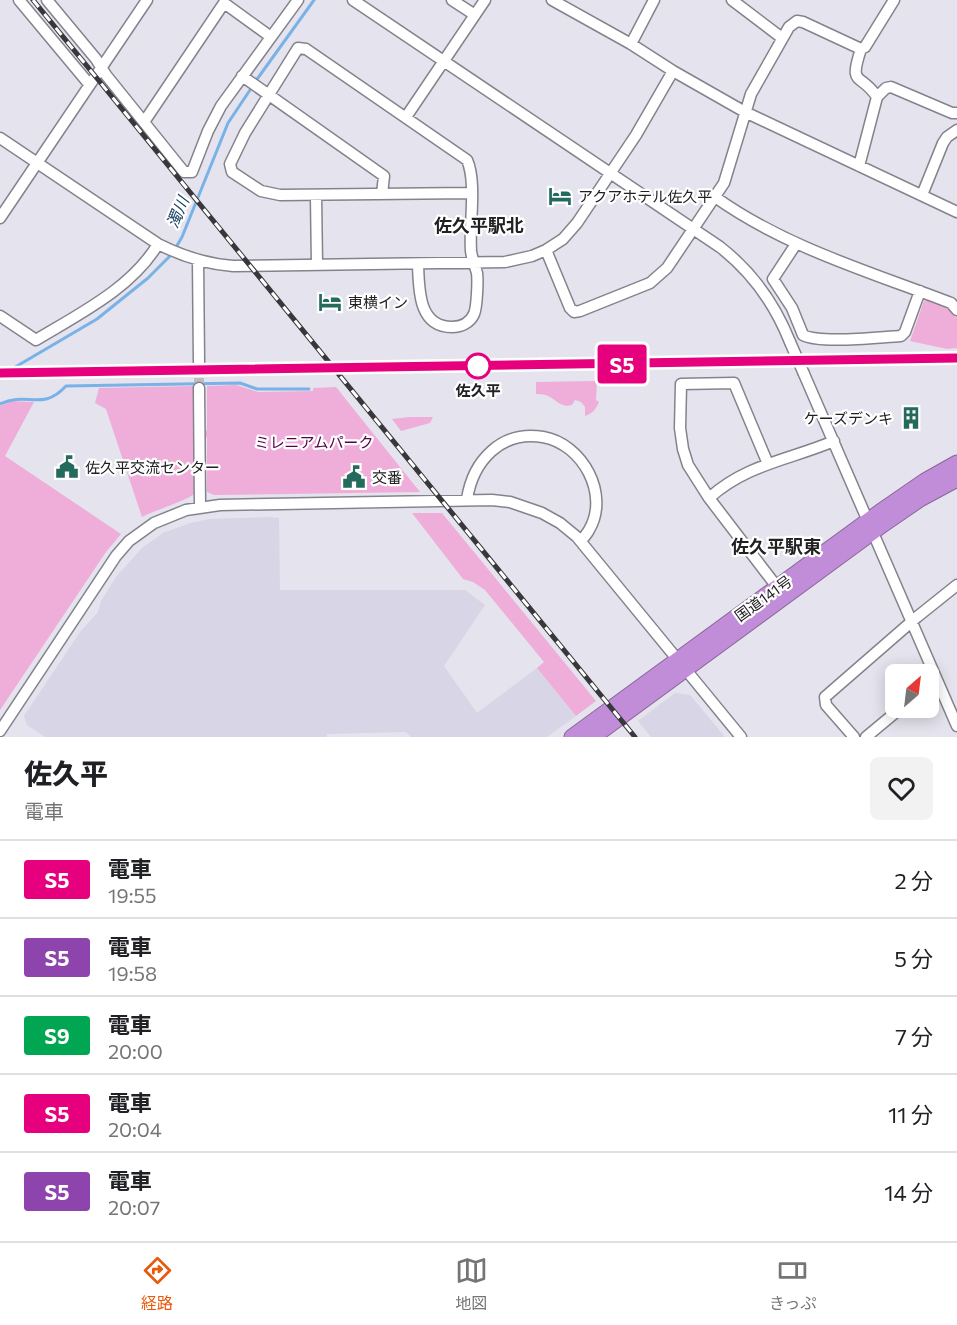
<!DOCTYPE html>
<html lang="ja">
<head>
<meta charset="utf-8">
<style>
  body { margin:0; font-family:Commissioner,"Noto Sans JP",sans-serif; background:#f2f2f2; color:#202124; height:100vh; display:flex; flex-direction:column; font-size:22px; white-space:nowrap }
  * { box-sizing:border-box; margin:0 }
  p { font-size:20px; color:#757577 }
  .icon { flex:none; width:33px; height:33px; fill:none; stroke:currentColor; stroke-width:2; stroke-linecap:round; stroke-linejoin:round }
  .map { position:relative; height:737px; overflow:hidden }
  .details { display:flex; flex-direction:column; background:#fff; flex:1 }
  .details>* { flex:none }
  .badge { padding:0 12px; border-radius:4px; font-size:21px; line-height:39px }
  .needle { width:39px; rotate:28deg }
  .buttons { position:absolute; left:885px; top:664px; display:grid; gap:12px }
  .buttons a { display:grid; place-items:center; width:54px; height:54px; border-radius:9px; background:#fff; box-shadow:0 3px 15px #0003; font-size:30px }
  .map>.badge { position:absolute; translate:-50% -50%; box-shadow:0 0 0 3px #fff }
  .round { display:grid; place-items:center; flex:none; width:63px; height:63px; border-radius:9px; background:#f2f2f2 }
  .overview { display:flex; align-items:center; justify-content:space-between; height:102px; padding:0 24px }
  h1 { font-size:28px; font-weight:800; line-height:45px }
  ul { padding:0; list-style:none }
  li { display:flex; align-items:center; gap:18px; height:78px; padding:0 24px; border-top:2px solid #e0e0e0 }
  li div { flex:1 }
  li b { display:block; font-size:22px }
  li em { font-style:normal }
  li .badge { min-width:66px; font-weight:700; text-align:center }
  .menu { display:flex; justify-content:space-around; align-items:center; height:84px; border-top:2px solid #e0e0e0; background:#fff; font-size:16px; color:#757577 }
  .menu a { display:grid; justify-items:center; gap:3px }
  .menu .on { color:#ea580c }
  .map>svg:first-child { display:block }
</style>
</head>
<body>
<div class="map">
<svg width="957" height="737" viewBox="0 0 957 737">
  <rect width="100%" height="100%" fill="#e5e3ed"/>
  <path fill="#d8d5e6" d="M268,517L279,518L280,590H465L485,605L444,666L477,713L537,668L576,716L547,737H411L406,732L327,734V737H45L27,725L24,716L80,632L98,612L101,601L116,577L142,548L163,533L190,523L210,519Z
    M675,693L690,695L725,737H651L638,721Z"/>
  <path fill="#eeaed9" d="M928,300L946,307L957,318V348L947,349L910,341L924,301Z
    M597,381L596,400L599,402C596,409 592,414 585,416V407L581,402L575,400L572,405C556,409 556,393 536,394V382Z
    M236,385L258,392L313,391V388L336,387L420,492L214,495L207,492V437L194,448V494C188,500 153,511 142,517L106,409L95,403L99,388L193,386L194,440L207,430V386Z
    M9,401L34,402L5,456L121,534L106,552L0,710V406Z
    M410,417H433L430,423L401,431L392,419Z
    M412,513H442L596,701L576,716L537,668L544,662L485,590L473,582L463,579Z"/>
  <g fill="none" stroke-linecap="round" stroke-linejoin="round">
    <path stroke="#79b2e6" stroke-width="3" d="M255,82L314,0
      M175,249L182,237L228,123L252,87
      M0,376L97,319L148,278L172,254
      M0,404C28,391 42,412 66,386L240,383L257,389H309"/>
    <path stroke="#bebcc5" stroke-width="10" stroke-dasharray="10 5" stroke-linecap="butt" d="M199,388V362"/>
    <g stroke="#84838c" stroke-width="13">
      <path id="minor" d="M19,0L89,84
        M47,0L96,59L106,75L184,172H192L208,131L221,106L298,0
        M353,0L720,247C752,272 775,304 790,342
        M452,0L475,15
        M552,0L631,44L673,71L745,112L957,212
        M732,0L782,38
        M631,44L654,0
        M242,76L384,176L382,194
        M877,97L886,88L891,87L952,113H957
        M406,117L485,0
        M144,122L224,3L271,37
        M0,138L158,244C182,256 206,264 233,266L505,262L532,256L546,250L563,239L577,223L636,135L673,71
        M859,166L877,97C861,72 848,88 861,49
        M922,195L943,143L947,137L957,130
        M316,196L317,265
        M715,197C785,247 870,272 951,303L957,310
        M0,218L147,0
        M796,244L773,279L792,308L803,335C820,344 879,337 901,336L905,332L920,291
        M546,250L570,308L574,312L580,311L650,283L667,268L724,183L751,94L789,27L797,21L803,22L861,49L865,47L894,0
        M198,260L199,362
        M418,264C419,289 418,327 452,327C461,327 470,323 474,314C477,307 478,281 477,273C475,266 472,259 471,251C469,225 477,182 467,160L306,49L298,48L245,133L230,164L232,172L261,191L280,195L470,193
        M0,316L36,340C79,314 132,288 158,244
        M804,374L957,726
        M199,388L200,507
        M768,464L734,383L681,384L680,428L683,449L688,465L709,498L777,587
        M709,498C747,464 789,460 834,441
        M467,499C473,461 501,430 543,437C583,444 610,495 589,530C587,534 583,538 581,541
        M0,731L116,556L129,541L154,523L186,510L220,505L492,500L510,502L542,513L560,523L577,537L741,737
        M854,737L826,705L825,697L917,617L957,585
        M866,737L901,708"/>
    </g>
    <g stroke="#8a6799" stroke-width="17">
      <path id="highway" d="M572,737L880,512L925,481L957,463
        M593,737L885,523L920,499L957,479"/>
    </g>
    <use href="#minor" stroke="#fff" stroke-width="10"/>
    <use href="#highway" stroke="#c28dd8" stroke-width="15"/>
    <g stroke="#38383c" stroke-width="5">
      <path id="rail" d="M33,0L635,737
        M0,373L957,358"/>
    </g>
    <use href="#rail" stroke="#fff" stroke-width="3" stroke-dasharray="9" stroke-linecap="butt"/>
    <g stroke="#84838c" stroke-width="13" stroke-linecap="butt">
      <path id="minor-bridge" d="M790,342L804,374"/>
    </g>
    <use href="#minor-bridge" stroke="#fff" stroke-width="10"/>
  </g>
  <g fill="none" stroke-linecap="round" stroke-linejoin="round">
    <g stroke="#fff" stroke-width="14">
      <path id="line" d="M0,373L957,358"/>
    </g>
    <use href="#line" stroke="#e6007e" stroke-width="9"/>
  </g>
  <defs>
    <g id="hotel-bare" transform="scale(1.8)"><path d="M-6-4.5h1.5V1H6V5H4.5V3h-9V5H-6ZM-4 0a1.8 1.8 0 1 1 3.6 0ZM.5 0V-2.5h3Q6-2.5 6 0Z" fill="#246a5d" stroke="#fff" stroke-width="2.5" paint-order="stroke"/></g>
    <g id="building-bare" transform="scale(1.8)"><path d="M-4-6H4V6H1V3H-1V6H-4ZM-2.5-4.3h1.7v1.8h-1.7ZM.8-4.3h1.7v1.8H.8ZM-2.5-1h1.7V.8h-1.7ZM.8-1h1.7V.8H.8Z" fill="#246a5d" stroke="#fff" stroke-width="2.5" paint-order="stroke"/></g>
    <g id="civic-bare" transform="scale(1.8)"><path d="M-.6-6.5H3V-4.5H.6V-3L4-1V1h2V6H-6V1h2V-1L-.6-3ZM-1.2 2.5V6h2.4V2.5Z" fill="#246a5d" stroke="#fff" stroke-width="2.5" paint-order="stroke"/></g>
  </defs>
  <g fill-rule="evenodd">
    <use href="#hotel-bare" x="560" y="196"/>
    <use href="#hotel-bare" x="330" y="302"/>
    <use href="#building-bare" x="911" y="418"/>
    <use href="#civic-bare" x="67" y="467"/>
    <use href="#civic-bare" x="354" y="477"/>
  </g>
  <circle fill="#fff" stroke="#e6007e" stroke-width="3" cx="478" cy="366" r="12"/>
  <g text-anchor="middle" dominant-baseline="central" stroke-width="4.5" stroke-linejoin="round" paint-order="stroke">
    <g font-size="15" fill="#212124" stroke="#fff" text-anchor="start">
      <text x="578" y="196">アクアホテル佐久平</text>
      <text x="348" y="302">東横イン</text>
      <text x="893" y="418" text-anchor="end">ケーズデンキ</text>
      <text x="85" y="467">佐久平交流センター</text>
      <text x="372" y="477">交番</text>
    </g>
    <g font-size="15" font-weight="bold" fill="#212124" stroke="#fff">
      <text x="478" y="390">佐久平</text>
    </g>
    <g font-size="15" fill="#520443" stroke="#fff">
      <text x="314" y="442">ミレニアムパーク</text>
    </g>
    <g font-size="15" fill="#212124" stroke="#fff">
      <text transform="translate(763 598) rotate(-36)">国道141号</text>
    </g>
    <g font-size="16" font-style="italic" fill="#194265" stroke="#fff">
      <text transform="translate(177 212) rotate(-67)">濁川</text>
    </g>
    <g font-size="18" font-weight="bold" fill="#212124" stroke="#fff">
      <text x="479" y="225">佐久平駅北</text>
      <text x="776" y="546">佐久平駅東</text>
    </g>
  </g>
</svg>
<div class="buttons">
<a><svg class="needle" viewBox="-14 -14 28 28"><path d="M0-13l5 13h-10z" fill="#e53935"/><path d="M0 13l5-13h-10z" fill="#757577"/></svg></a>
</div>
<b class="badge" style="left:622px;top:364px;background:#e6007e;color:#fff">S5</b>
</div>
<section class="details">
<div class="overview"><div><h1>佐久平</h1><p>電車</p></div><a class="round"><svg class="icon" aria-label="heart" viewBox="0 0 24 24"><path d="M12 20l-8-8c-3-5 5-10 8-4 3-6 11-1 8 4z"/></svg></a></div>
<ul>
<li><span class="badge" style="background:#e6007e;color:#fff">S5</span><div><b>電車</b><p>19:55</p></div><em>2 分</em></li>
<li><span class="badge" style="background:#8e44ad;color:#fff">S5</span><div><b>電車</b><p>19:58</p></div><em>5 分</em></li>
<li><span class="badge" style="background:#00a651;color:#fff">S9</span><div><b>電車</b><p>20:00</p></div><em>7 分</em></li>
<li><span class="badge" style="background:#e6007e;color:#fff">S5</span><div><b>電車</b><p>20:04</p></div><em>11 分</em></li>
<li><span class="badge" style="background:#8e44ad;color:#fff">S5</span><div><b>電車</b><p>20:07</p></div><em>14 分</em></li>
</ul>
</section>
<nav class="menu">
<a class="on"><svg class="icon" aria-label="directions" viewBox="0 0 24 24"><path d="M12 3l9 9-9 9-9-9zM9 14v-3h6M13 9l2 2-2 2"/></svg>経路</a>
<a><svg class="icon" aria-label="map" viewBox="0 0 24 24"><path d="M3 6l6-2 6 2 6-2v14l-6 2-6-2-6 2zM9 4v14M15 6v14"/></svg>地図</a>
<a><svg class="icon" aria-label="tickets" viewBox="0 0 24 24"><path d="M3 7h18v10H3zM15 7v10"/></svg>きっぷ</a>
</nav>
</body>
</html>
